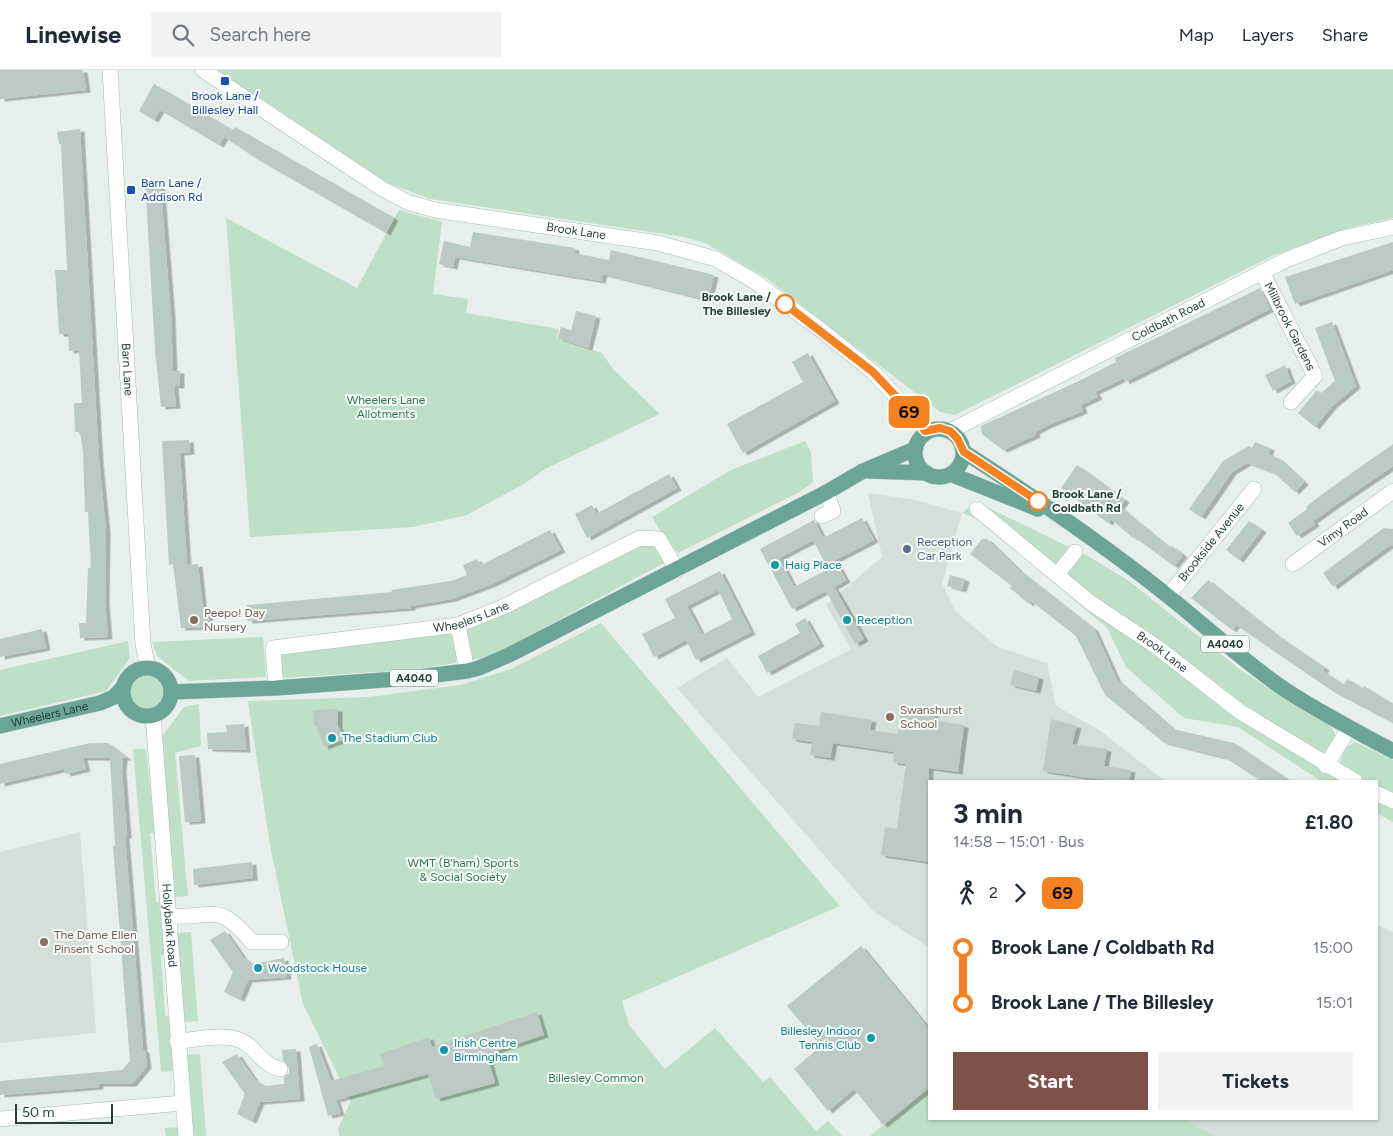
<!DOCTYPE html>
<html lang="en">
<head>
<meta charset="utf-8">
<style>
  body { margin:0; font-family:Figtree,sans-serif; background:#f2f2f3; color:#1f2937; height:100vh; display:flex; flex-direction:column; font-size:19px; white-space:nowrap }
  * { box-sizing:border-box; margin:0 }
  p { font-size:16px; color:#747a83 }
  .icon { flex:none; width:28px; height:28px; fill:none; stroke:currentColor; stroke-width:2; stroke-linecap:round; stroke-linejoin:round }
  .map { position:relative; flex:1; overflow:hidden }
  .side { position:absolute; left:928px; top:710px; width:450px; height:340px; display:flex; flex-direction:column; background:#fff; border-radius:0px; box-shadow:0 1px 4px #0004 }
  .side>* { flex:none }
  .badge { padding:0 10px; border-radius:8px; font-size:18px; line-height:32px }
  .scale { position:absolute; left:15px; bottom:12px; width:98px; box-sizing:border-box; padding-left:5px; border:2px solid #24423a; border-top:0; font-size:14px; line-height:18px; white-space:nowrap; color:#24423a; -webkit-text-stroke:4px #f7fbf9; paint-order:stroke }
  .map>.badge { position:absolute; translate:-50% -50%; box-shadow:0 0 0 2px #fff }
  .legs { display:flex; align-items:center; gap:8px; height:55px; padding:0 25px; font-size:16px }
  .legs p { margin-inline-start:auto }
  .headline { display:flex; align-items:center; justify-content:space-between; height:85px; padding:0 25px }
  h1 { font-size:28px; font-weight:700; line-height:38px }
  .button { display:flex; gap:10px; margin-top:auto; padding:10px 25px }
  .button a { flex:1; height:58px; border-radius:0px; background:#7f5249; color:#fff; font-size:20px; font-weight:700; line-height:58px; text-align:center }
  .button a+a { background:#f2f2f3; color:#1f2937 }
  ul { padding:0 25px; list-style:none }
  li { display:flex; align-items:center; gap:18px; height:55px; font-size:19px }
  li i { display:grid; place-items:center; width:8px; height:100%; margin:0 6px; background:currentColor }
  li i::after { content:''; width:12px; height:12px; margin:-6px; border:4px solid; border-radius:50%; background:#fff }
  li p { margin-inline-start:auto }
  li:first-child i { background:linear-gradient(#0000 50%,currentColor 0) }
  li:last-child i { background:linear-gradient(currentColor 50%,#0000 0) }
  header { display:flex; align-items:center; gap:30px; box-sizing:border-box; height:70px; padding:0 25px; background:#fff; border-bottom:1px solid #e0e1e3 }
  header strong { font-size:24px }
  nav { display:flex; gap:28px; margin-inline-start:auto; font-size:18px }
  .search { width:350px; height:45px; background:#f2f2f3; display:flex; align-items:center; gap:12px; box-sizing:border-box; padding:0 18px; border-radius:0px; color:#747a83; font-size:19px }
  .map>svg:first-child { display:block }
</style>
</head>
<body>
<header>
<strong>Linewise</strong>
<div class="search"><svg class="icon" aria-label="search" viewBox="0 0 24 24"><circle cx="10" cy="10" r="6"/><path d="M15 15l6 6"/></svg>Search here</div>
<nav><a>Map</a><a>Layers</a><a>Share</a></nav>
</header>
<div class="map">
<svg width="1393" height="1066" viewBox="0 0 1393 1066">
  <defs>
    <filter id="shadow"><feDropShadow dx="4.5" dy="2.5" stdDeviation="0" flood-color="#0004"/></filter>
  </defs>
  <rect width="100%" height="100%" fill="#e6efeb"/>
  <path fill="#d4dfda" d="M868,423L911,429L962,443L942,514L956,542L998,577L1047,593L1056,636L1098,659L1165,711H929V877L874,842L677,618L727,588L758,627L851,579L826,535L882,487Z
    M80,762L96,963L0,973V782Z
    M1376,854L1393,862V1066H1214L1185,1049H1376Z"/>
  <path fill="#bfe0c8" d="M216,0H1393V148L1352,157L1272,186L955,345L940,342L765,207L705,173L684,167L430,129L386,112Z
    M399,140L442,152L433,224L468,229L466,243L559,259L557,268L602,283L613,299L660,344L545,399L527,412L467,445L413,457L250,467L226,148L357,218Z
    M805,371L811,382L813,412L800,422L678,483L662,464L652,447L731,400Z
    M976,432L1088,486L1129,511L1242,601L1332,657L1336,667L1323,683L1336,705L1345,678L1355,672L1393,690V752L1376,743V711H1321L1238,657L1184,648L1126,597L1107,558L980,450L962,443Z
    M645,474L654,475L665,486L666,492L492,586L475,590L470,586L466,561L468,557L547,523Z
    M601,553L840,836L622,931L629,955L665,999L715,958L763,1012L770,1007L816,1061L828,1051L842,1066H339L338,1058L351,1031L303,934L270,775L248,631L369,627L460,615L511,599Z
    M450,563L457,573L456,593L410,600L282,608L280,583Z
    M263,567L266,607L189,611L157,586L152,572Z
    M128,571L130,588L106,621L0,646V600Z
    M131 622a17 17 0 1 1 34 0a17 17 0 1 1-34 0Z
    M199,634L201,676L175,683L188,826L174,827L160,669L184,637Z
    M133,679H146L155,763H150L156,832H159L165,884L161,885L165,945L170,947L173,1001L161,1002Z
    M191,862L198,951L184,952L177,863Z
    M200,984L206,1066H194L187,985Z
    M929,1018V1049H1185L1214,1066H870Z
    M179,1057L180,1066H166L165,1058Z"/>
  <path fill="#bbcac4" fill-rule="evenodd" filter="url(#shadow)" d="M0,0H83L86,20L0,29Z
    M154,14L233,60L235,57L394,148L386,163L257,89L224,67L219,75L160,40L154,50L139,41Z
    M80,59L99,390L106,461L105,532L108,567L80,568L79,553H86L88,498H91L88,442H85L83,382L80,362H75L74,333H82L79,280L69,281L68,264H59L55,200H67L61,74H59L57,62Z
    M160,109L171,246L173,301H180V316H174L176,336L161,337L155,280L145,110Z
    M473,162L575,178L574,183L609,190L611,180L714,205L708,230L603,204L601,211L455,187L453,197L439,194L444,171L470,177Z
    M1393,172V200L1295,234L1285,207Z
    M1260,218L1270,239L1125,312L1124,308L1095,322L1098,327L1081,335L1083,341L1046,356L1035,362L1036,365L1003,380L982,364L981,356L1081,310L1116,292L1115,288Z
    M576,241L596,246L588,278L558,268L561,257L571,260Z
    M1332,252L1356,316L1332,336L1315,357L1298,343L1317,320L1321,323L1335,311L1315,258Z
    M808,283L835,331L743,383L727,354L803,312L792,292Z
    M1285,295L1291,311L1273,321L1265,305Z
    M189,370L190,382L180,383L187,495L198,494L203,541H208L209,557L181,558L173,494L169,495L162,371Z
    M1255,372L1270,378L1268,384L1278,388L1304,412L1295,422L1274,403L1247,393L1232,402L1201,447L1189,439L1223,391L1249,376L1252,378Z
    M1393,374V396L1334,436L1313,451L1315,454L1297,466L1288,453L1307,439L1306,437L1325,422Z
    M1077,395L1125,430L1120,437L1133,448L1170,478L1172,476L1183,485L1174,496L1134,467L1133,468L1111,449L1108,453L1061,418Z
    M669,404L677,418L587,468L575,444L592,435L596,444Z
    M862,448L874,470L835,490L846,510L834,517L864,569L855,574L826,521L792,539L760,479L814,450L823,468ZM813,470L828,499L794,517L779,488Z
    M1249,451L1262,460L1239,490L1226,480Z
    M1384,458L1393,459V476L1390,475L1333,517L1323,503Z
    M550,460L561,480L492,514L452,529L411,536V538L248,551L247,535L392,522L391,520L451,511L467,505L463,495L477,489L481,495Z
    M982,469H987L1020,501L1094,559L1117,610L1173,659L1234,673L1290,711H1261L1226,688L1163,672L1105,625L1076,566L1031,531L1029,534L1010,518L1012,516L970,484Z
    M720,501L751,562L696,590L686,570L654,587L642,564L675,548L665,529ZM718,520L732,549L702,565L687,536Z
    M950,505L965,509L962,520L947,516Z
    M1208,510L1274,563L1325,598L1323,601L1344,615L1347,609L1363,618L1364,616L1393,634V653L1334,622L1236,555L1232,560L1191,528Z
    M805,548L820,574L767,603L758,586L800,563L795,554Z
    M42,559L46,578L0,587V569Z
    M1014,600L1039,607L1036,621L1010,615Z
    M338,639V656L345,669L324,677L316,656H314L313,640Z
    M901,639L934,644L933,650L964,655L958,702L929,698V792L881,785L885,757L897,759L906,694L893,692L894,682L833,673L830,688L810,685L812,672L792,669L795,653L819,656L821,642L872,650L870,660L898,664Z
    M1051,649L1077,656L1072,674L1107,679L1104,696L1131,700L1129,711H1109L1043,701Z
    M244,654L246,680L208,679L207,663L227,662L226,655Z
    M90,673H108L127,688H123L122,700L127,766H125L143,980H145L147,996L132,1014H99V1017L0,1025V1011L122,1000L130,991L113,776H115L110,688H83L86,699L66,704L64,699L0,714V694Z
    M195,685L201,751L185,752L179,686Z
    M252,792L253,808L194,815L193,799Z
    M225,861L243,887L253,894L284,888L287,907L248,910L240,929L224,922L233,902L210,870Z
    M861,876L929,959V1018L883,1055L854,1019L828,1041L794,999L821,976L787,936Z
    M537,942L544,965L487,984L495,1013L436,1029L428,1004L336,1030L340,1043L328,1046L309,977L317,974L331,1011L384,996L380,984L429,967L432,977Z
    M296,979L300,1029L260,1032L252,1051L237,1044L245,1024L222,992L237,984L255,1010L265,1016L284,1014V1007L289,1003V998L283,990L282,980Z"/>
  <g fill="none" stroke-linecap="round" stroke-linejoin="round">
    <g stroke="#a8b8b2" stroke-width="16">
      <g id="street">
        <path id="s1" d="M110,0L143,574L148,598"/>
        <path id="s2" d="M1262,202L1315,306L1291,332"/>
        <path id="s3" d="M977,439L1091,533L1157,577L1239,641L1355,711"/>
        <path d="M822,446L833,441L827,422"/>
        <path id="s4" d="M1293,494L1393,421"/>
        <path d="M1057,505L1075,482"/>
        <path id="s5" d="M1168,526L1254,419"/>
        <path d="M458,555L467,601"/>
        <path id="s6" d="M276,618L273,578L458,555L503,537L640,468L659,469L677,500"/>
        <path d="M1326,696L1349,658"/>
        <path d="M1376,723L1393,731"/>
        <path d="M169,846C216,849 216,830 252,872H281"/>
        <path d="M177,971C198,970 229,961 247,974C260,984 263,994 280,999"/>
        <path d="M0,1049L183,1033"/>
      </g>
    </g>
    <g stroke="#a4bbb3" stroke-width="16">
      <g id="secondary">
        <path id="s7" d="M203,0L381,118L407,132L435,140L658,173L716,189L754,211L821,260L873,302L906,337L925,361"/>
        <path id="s8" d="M950,361L1286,190L1342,168L1393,157"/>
        <path id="s9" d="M153,646L186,1066"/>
      </g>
    </g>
    <g stroke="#c2cac8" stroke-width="16">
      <g id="primary">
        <circle cx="939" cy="383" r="24"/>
        <path d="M964,382C1034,427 1103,474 1168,526C1208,558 1245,593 1287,621C1321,643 1357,662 1393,681"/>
        <path d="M869,401L927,403"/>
        <path d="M953,405L1038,439"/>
        <circle cx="147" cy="622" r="24"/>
        <path d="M171,622L276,618L410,608L467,601L479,598L511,584L827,422L863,401L915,379"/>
        <path id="s10" d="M0,656L100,633L114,627L124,616"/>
      </g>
    </g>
    <use href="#street" stroke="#fff" stroke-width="15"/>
    <use href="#secondary" stroke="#fff" stroke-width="15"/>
    <use href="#primary" stroke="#6aa596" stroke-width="15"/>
  </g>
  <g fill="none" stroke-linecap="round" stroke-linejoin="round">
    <g stroke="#fff" stroke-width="11">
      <path id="line-1" d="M785,234L873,302L906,337L925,361L940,358L950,361L957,368L964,382L1038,431"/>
    </g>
    <use href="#line-1" stroke="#f58220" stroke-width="8"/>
  </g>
  <g fill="#1a4fb4" stroke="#f7fbf9" stroke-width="2">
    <rect x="220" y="6" width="10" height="10" rx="2.5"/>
    <rect x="126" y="115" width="10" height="10" rx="2.5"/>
  </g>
  <g fill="#fff" stroke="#f58220" stroke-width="2.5">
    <circle cx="785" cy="234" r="9"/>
    <circle cx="1038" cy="431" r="9"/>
  </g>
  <circle fill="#5c6f8a" stroke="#f7fbf9" stroke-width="2" cx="907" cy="479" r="5"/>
  <g fill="#0f9aa8" stroke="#f7fbf9" stroke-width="2">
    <circle cx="775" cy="495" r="5"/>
    <circle cx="847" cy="550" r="5"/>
    <circle cx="332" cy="668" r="5"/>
    <circle cx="258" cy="898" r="5"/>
    <circle cx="871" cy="968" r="5"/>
    <circle cx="444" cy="980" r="5"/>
  </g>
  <g fill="#8d6e63" stroke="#f7fbf9" stroke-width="2">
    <circle cx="194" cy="550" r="5"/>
    <circle cx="890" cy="647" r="5"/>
    <circle cx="44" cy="872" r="5"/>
  </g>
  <g text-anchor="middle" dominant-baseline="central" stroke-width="4" stroke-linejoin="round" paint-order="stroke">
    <g fill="#f7fbf9" stroke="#637a73" stroke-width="1">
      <rect x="1201" y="565.5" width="48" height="17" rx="4"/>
      <rect x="390" y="599.5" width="48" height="17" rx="4"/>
    </g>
    <g font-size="11" font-weight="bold" fill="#24423a">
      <text x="1225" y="574">A4040</text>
      <text x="414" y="608">A4040</text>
    </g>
    <g font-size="12" fill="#164399" stroke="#f7fbf9">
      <text x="225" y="26">Brook Lane /<tspan x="225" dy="14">Billesley Hall</tspan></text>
      <text x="141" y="113" text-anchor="start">Barn Lane /<tspan x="141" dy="14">Addison Rd</tspan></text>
    </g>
    <g font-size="12" fill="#24423a" stroke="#f7fbf9">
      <text stroke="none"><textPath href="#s7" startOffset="415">Brook Lane</textPath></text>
      <text stroke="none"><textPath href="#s8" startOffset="245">Coldbath Road</textPath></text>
      <text stroke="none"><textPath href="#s2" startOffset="61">Millbrook Gardens</textPath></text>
      <text stroke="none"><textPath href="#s1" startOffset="300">Barn Lane</textPath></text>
      <text stroke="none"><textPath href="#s4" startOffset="62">Vimy Road</textPath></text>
      <text stroke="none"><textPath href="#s5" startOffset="69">Brookside Avenue</textPath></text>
      <text stroke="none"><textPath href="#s6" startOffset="241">Wheelers Lane</textPath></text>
      <text stroke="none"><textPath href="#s3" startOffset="234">Brook Lane</textPath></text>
      <text stroke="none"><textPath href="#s10" startOffset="51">Wheelers Lane</textPath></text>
      <text stroke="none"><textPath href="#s9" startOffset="210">Hollybank Road</textPath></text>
    </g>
    <g font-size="12" font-weight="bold" fill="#24423a" stroke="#f7fbf9" text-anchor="end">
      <text x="771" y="227">Brook Lane /<tspan x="771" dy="14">The Billesley</tspan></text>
      <text x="1052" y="424" text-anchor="start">Brook Lane /<tspan x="1052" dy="14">Coldbath Rd</tspan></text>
    </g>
    <g font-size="12" fill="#2d7a4b" stroke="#f7fbf9">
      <text x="386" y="330">Wheelers Lane<tspan x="386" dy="14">Allotments</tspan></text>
      <text x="463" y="793">WMT (B'ham) Sports<tspan x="463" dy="14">&amp; Social Society</tspan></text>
      <text x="596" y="1008">Billesley Common</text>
    </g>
    <g font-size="12" fill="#4e5e75" stroke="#f7fbf9" text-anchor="start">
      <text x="917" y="472">Reception<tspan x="917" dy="14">Car Park</tspan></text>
    </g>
    <g font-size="12" fill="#0d838f" stroke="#f7fbf9" text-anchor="start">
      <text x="785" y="495">Haig Place</text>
      <text x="857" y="550">Reception</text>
      <text x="342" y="668">The Stadium Club</text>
      <text x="268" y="898">Woodstock House</text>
      <text x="861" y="961" text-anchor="end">Billesley Indoor<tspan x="861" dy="14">Tennis Club</tspan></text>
      <text x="454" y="973">Irish Centre<tspan x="454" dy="14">Birmingham</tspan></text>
    </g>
    <g font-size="12" fill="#785e54" stroke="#f7fbf9" text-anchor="start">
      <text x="204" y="543">Peepo! Day<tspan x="204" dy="14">Nursery</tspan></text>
      <text x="900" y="640">Swanshurst<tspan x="900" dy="14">School</tspan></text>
      <text x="54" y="865">The Dame Ellen<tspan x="54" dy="14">Pinsent School</tspan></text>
    </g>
  </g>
</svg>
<div class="scale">50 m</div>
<b class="badge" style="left:909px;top:342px;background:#f58220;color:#111">69</b>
<section class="side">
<div class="headline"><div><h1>3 min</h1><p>14:58 – 15:01 · Bus</p></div><b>£1.80</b></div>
<div class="legs"><svg class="icon" aria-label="walk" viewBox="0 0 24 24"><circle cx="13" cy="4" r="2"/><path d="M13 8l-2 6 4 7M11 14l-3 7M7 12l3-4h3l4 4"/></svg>2<svg class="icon" aria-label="forward" viewBox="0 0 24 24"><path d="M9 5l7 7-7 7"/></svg><b class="badge" style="background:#f58220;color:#111">69</b></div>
<ul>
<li><i style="color:#f58220"></i><b>Brook Lane / Coldbath Rd</b><p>15:00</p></li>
<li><i style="color:#f58220"></i><b>Brook Lane / The Billesley</b><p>15:01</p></li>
</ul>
<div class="button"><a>Start</a><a>Tickets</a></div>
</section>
</div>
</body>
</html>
